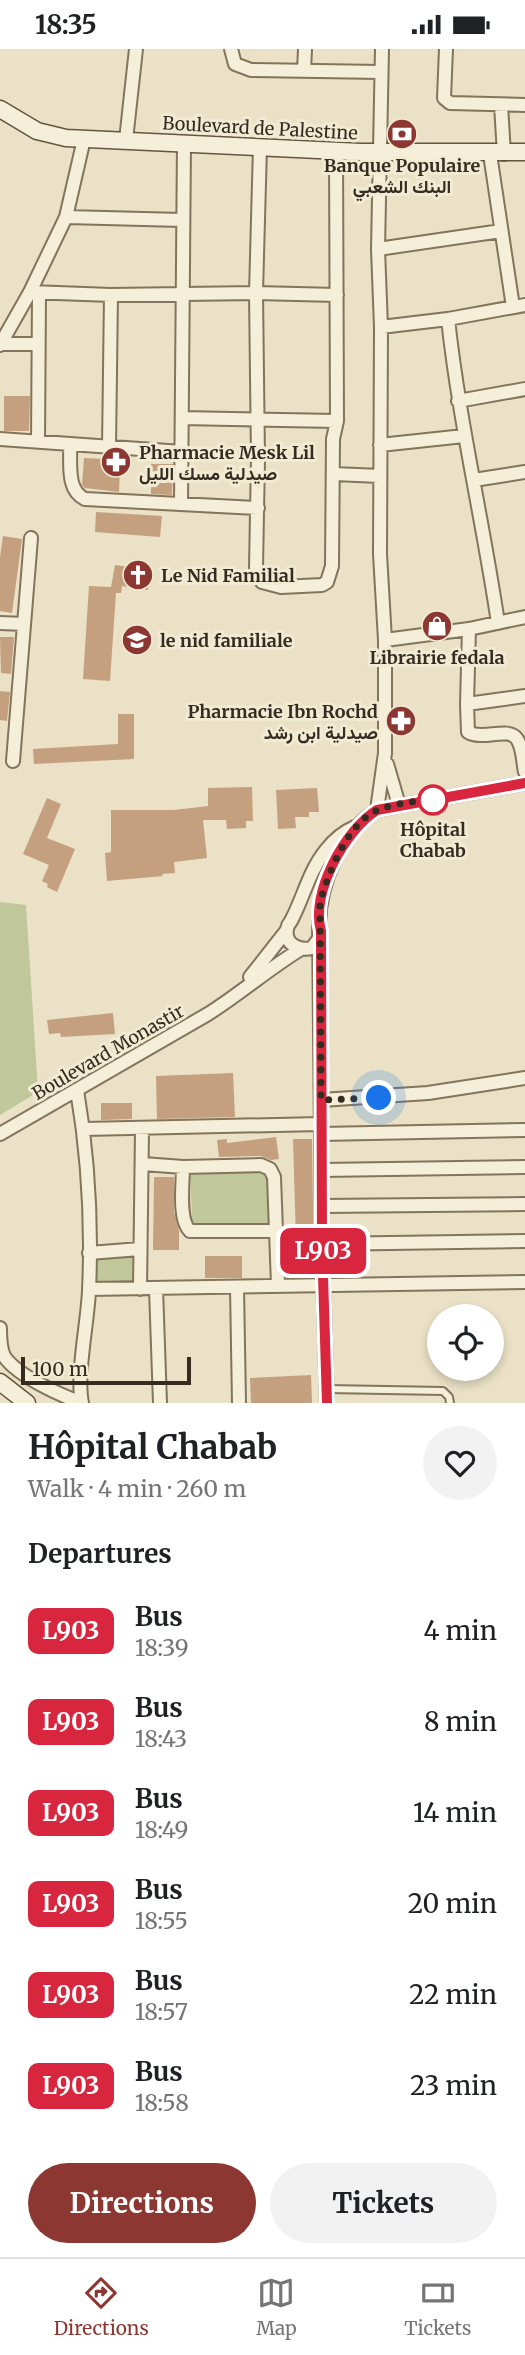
<!DOCTYPE html>
<html lang="en">
<head>
<meta charset="utf-8">
<style>
  body { margin:0; font-family:Merriweather,Vazirmatn,serif; background:#f2f2f2; color:#202124; height:100vh; display:flex; flex-direction:column; font-size:26px; white-space:nowrap }
  * { box-sizing:border-box; margin:0 }
  p { font-size:23px; color:#757577 }
  .icon { flex:none; width:38px; height:38px; fill:none; stroke:currentColor; stroke-width:2; stroke-linecap:round; stroke-linejoin:round }
  .map { position:relative; height:1354px; overflow:hidden }
  .details { display:flex; flex-direction:column; background:#fff; flex:1 }
  .details>* { flex:none }
  .badge { padding:0 14px; border-radius:10px; font-size:24px; line-height:46px }
  .fabs { position:absolute; left:427px; top:1255px; display:grid; gap:14px }
  .fabs a { display:grid; place-items:center; width:77px; height:77px; border-radius:50%; background:#fff; box-shadow:0 4px 10px #0003; font-size:35px }
  .scale { position:absolute; left:21px; bottom:18px; width:170px; box-sizing:border-box; padding-left:7px; border:4px solid #352b20; border-top:0; font-size:19px; line-height:24px; white-space:nowrap; color:#352b20; -webkit-text-stroke:5px #f2ebd4; paint-order:stroke }
  .you { position:absolute; width:35px; height:35px; margin:-18px; border:5px solid #fff; border-radius:50%; background:#1a73e8; box-shadow:0 0 0 10px #1a73e833 }
  .map>.badge { position:absolute; translate:-50% -50%; box-shadow:0 0 0 4px #fff }
  h2 { padding:0 28px; font-size:26px; line-height:63px }
  .round { display:grid; place-items:center; flex:none; width:74px; height:74px; border-radius:37px; background:#f2f2f2 }
  .overview { display:flex; align-items:center; justify-content:space-between; height:119px; padding:0 28px }
  h1 { font-size:33px; font-weight:700; line-height:52px }
  .primary-button { display:flex; gap:14px; margin-top:auto; padding:14px 28px }
  .primary-button a { flex:1; height:80px; border-radius:42px; background:#8d3733; color:#fff; font-size:28px; font-weight:700; line-height:80px; text-align:center }
  .primary-button a+a { background:#f2f2f2; color:#202124 }
  ul { padding:0; list-style:none }
  li { display:flex; align-items:center; gap:21px; height:91px; padding:0 28px }
  li div { flex:1 }
  li b { display:block; font-size:26px }
  li em { font-style:normal }
  li .badge { min-width:77px; font-weight:700; text-align:center }
  .status { display:flex; justify-content:space-between; align-items:center; height:49px; padding:0 35px; background:#fff; direction:ltr }
  .status svg { height:19px; fill:currentColor }
  .menu { display:flex; justify-content:space-around; align-items:center; height:98px; border-top:2px solid #e0e0e0; background:#fff; font-size:19px; color:#757577 }
  .menu a { display:grid; justify-items:center; gap:4px }
  .menu .selected { color:#8d3733 }
  .map>svg:first-child { display:block }
</style>
</head>
<body>
<div class="status"><b>18:35</b><svg viewBox="0 0 49 12"><path d="M0 12V9h3v3zM5 12V6h3v6zM10 12V3h3v9zM15 12V0h3v12zM26 1h20v11H26zM47 4h2v5h-2z"/></svg></div>
<div class="map">
<svg width="525" height="1354" viewBox="0 0 525 1354">
  <rect width="100%" height="100%" fill="#eae1c6"/>
  <path fill="#bfc79b" d="M0,853L26,856L38,1043L0,1066Z
    M278,1118L279,1186L193,1189L190,1121Z
    M89,1203L139,1204L144,1242H90Z"/>
  <path fill="#c4a07f" d="M4,347H30L29,382H4Z
    M84,409L106,410V417L120,418L119,443L85,439L82,436Z
    M151,415H173L172,446L151,445Z
    M96,463L162,467L160,488L95,483Z
    M3,487L22,490L12,564L0,562V508Z
    M115,516L151,521L148,541L122,537L121,544H116L110,632L83,630L89,537L111,538Z
    M0,588H14L11,625L1,624Z
    M0,642L10,643L7,672L0,671Z
    M118,665H134V710L34,715L33,700L118,695Z
    M252,738L253,772H246V779L227,780L226,771H203L207,809L174,813L175,824L162,825L163,827L107,832L105,804L111,803V761H174L208,757V739Z
    M317,739L319,763H309V768H295L296,779L278,780L276,741Z
    M47,749L61,755L47,789L75,800L57,843L47,838L48,835L42,832L49,816L23,805Z
    M113,964L115,985L61,988L60,984L49,985L47,971Z
    M233,1024L235,1068L157,1070L156,1027Z
    M101,1054H132V1070L101,1071Z
    M276,1088L279,1110L271,1111L261,1107L219,1108L217,1091L227,1090V1094Z
    M293,1090H312L314,1226L297,1227Z
    M154,1128H174V1162L179,1182V1201H153Z
    M205,1207H242V1229H205Z
    M311,1326L312,1354H251L250,1329Z"/>
  <g fill="none" stroke-linecap="round" stroke-linejoin="round">
    <g stroke="#83745d" stroke-width="10">
      <path id="lane" d="M327,1340L443,1342L449,1348L450,1354"/>
    </g>
    <g stroke="#83745d" stroke-width="16">
      <path id="street" d="M231,0L235,15L251,21L381,23
        M446,0L444,49L450,54L525,56
        M304,22L305,0
        M501,56L504,105
        M126,91L136,0
        M260,97L256,244L258,410L256,518L262,533L281,538L322,536L327,533L332,517L333,390L337,372L336,101
        M490,105L513,258
        M66,168L182,171
        M378,200L501,182
        M30,243L111,246L256,244L337,246
        M448,270C459,372 483,472 498,574
        M381,278L448,270L525,256
        M1,295H38
        M0,296L30,243L66,168L84,90
        M458,352L525,340
        M182,369L337,372
        M0,390L182,403
        M38,393L39,244
        M70,396C71,415 66,441 85,450L258,459
        M380,396L464,387
        M109,398L111,246
        M334,425L380,427
        M474,431L525,423
        M181,454L184,94
        M0,574L24,575
        M469,580L467,655L525,647
        M385,591L469,580L525,568
        M467,655L468,683C482,692 509,677 517,690C523,698 523,714 525,723
        M13,712L31,489
        M387,715L399,756
        M377,761L385,704V591L380,505L381,278L378,200L382,0
        M320,888L312,899C299,902 284,895 287,880C288,874 290,875 292,870C304,847 309,822 326,801C334,791 343,783 355,778
        M250,928L287,881
        M77,1041C88,1106 92,1175 89,1241C88,1272 76,1326 82,1354
        M321,1051L428,1044L525,1029
        M84,1080L321,1075
        M0,1085L208,965C240,945 268,920 301,900
        M321,1085L525,1081
        M143,1115L183,1118L261,1116L270,1120L274,1128L278,1236
        M183,1118C183,1134 178,1171 190,1182H276
        M322,1121L525,1118
        M322,1157L525,1155
        M322,1195L525,1192
        M89,1204L140,1200
        M237,1238L239,1354
        M89,1240L525,1233
        M140,1240L142,1081
        M156,1240L160,1354
        M0,1279C0,1288 0,1299 4,1307C17,1327 60,1346 82,1354
        M327,1354L322,1195L319,875C320,834 340,784 377,761L525,734"/>
    </g>
    <g stroke="#655540" stroke-width="19">
      <path id="secondary" d="M0,60L37,82L66,89L361,103H525
        M0,1333L27,1354"/>
    </g>
    <use href="#lane" stroke="#f5eed8" stroke-width="6"/>
    <use href="#street" stroke="#f5eed8" stroke-width="12"/>
    <use href="#secondary" stroke="#f5eed8" stroke-width="16"/>
  </g>
  <g fill="none" stroke-linecap="round" stroke-linejoin="round">
    <g stroke="#fff" stroke-width="16">
      <path id="line" d="M327,1354L322,1195L321,882C310,844 345,781 377,761L525,734"/>
    </g>
    <use href="#line" stroke="#d7263d" stroke-width="10"/>
    <path stroke="#352b20" stroke-width="7" stroke-dasharray="0 12.6" d="M379,1049L321,1051L320,854C327,826 348,774 376,762C396,753 421,752 442,750L433,751"/>
  </g>
  <defs>
    <g id="bank-disc" transform="scale(1.575)"><circle r="9.5" fill="#8d3733" stroke="#f2ebd4"/><path d="M-6-4H6V4H-6ZM0-2.3a2.3 2.3 0 1 0 0 4.6a2.3 2.3 0 1 0 0-4.6Z" fill="#fff"/></g>
    <g id="pharmacy-disc" transform="scale(1.575)"><circle r="9.5" fill="#8d3733" stroke="#f2ebd4"/><path d="M-2-6h4v4h4v4h-4v4h-4v-4h-4v-4h4Z" fill="#fff"/></g>
    <g id="church-disc" transform="scale(1.575)"><circle r="9.5" fill="#8d3733" stroke="#f2ebd4"/><path d="M-1.2-6h2.4v3.5h3.3v2.4h-3.3V6h-2.4V-.1h-3.3v-2.4h3.3Z" fill="#fff"/></g>
    <g id="shop-disc" transform="scale(1.575)"><circle r="9.5" fill="#8d3733" stroke="#f2ebd4"/><path d="M-5-2.5h2.3a2.7 3.5 0 0 1 5.4 0H5L5.5 6h-11ZM-1.5-2.5h3a1.5 2.3 0 0 0-3 0Z" fill="#fff"/></g>
    <g id="school-disc" transform="scale(1.575)"><circle r="9.5" fill="#8d3733" stroke="#f2ebd4"/><path d="M0-5L7-2L0 1L-7-2ZM-4 1L0 2.5L4 1V4Q0 6-4 4Z" fill="#fff"/></g>
  </defs>
  <g fill-rule="evenodd">
    <use href="#bank-disc" x="402" y="85"/>
    <use href="#pharmacy-disc" x="116" y="413"/>
    <use href="#church-disc" x="138" y="526"/>
    <use href="#shop-disc" x="437" y="577"/>
    <use href="#school-disc" x="137" y="591"/>
    <use href="#pharmacy-disc" x="401" y="672"/>
  </g>
  <circle fill="#fff" stroke="#d7263d" stroke-width="3.5" cx="433" cy="751" r="14"/>
  <g text-anchor="middle" dominant-baseline="central" stroke-width="6" stroke-linejoin="round" paint-order="stroke">
    <g font-size="18" fill="#352b20" stroke="#f2ebd4">
      <text transform="translate(260 79) rotate(3)">Boulevard de Palestine</text>
      <text transform="translate(108 1003) rotate(-30)">Boulevard Monastir</text>
    </g>
    <g font-size="18" font-weight="bold" fill="#352b20" stroke="#f2ebd4" text-anchor="start">
      <text x="402" y="116" text-anchor="middle">Banque Populaire<tspan x="402" dy="21">البنك الشعبي</tspan></text>
      <text x="139" y="403">Pharmacie Mesk Lil<tspan x="139" dy="21">صيدلية مسك الليل</tspan></text>
      <text x="161" y="526">Le Nid Familial</text>
      <text x="160" y="591">le nid familiale</text>
      <text x="437" y="608" text-anchor="middle">Librairie fedala</text>
      <text x="378" y="662" text-anchor="end">Pharmacie Ibn Rochd<tspan x="378" dy="21">صيدلية ابن رشد</tspan></text>
    </g>
    <g font-size="18" font-weight="bold" fill="#352b20" stroke="#f2ebd4">
      <text x="433" y="780">Hôpital<tspan x="433" dy="21">Chabab</tspan></text>
    </g>
  </g>
</svg>
<div class="fabs">
<a><svg class="icon" aria-label="locate" viewBox="0 0 24 24"><circle cx="12" cy="12" r="6"/><path d="M12 2v4M12 18v4M2 12h4M18 12h4"/></svg></a>
</div>
<div class="scale">100 m</div>
<div class="you" style="left:379px;top:1049px"></div>
<b class="badge" style="left:323px;top:1202px;background:#d7263d;color:#fff">L903</b>
</div>
<section class="details">
<div class="overview"><div><h1>Hôpital Chabab</h1><p>Walk · 4 min · 260 m</p></div><a class="round"><svg class="icon" aria-label="heart" viewBox="0 0 24 24"><path d="M12 20l-8-8c-3-5 5-10 8-4 3-6 11-1 8 4z"/></svg></a></div>
<h2>Departures</h2>
<ul>
<li><span class="badge" style="background:#d7263d;color:#fff">L903</span><div><b>Bus</b><p>18:39</p></div><em>4 min</em></li>
<li><span class="badge" style="background:#d7263d;color:#fff">L903</span><div><b>Bus</b><p>18:43</p></div><em>8 min</em></li>
<li><span class="badge" style="background:#d7263d;color:#fff">L903</span><div><b>Bus</b><p>18:49</p></div><em>14 min</em></li>
<li><span class="badge" style="background:#d7263d;color:#fff">L903</span><div><b>Bus</b><p>18:55</p></div><em>20 min</em></li>
<li><span class="badge" style="background:#d7263d;color:#fff">L903</span><div><b>Bus</b><p>18:57</p></div><em>22 min</em></li>
<li><span class="badge" style="background:#d7263d;color:#fff">L903</span><div><b>Bus</b><p>18:58</p></div><em>23 min</em></li>
</ul>
<div class="primary-button"><a>Directions</a><a>Tickets</a></div>
</section>
<nav class="menu">
<a class="selected"><svg class="icon" aria-label="directions" viewBox="0 0 24 24"><path d="M12 3l9 9-9 9-9-9zM9 14v-3h6M13 9l2 2-2 2"/></svg>Directions</a>
<a><svg class="icon" aria-label="map" viewBox="0 0 24 24"><path d="M3 6l6-2 6 2 6-2v14l-6 2-6-2-6 2zM9 4v14M15 6v14"/></svg>Map</a>
<a><svg class="icon" aria-label="tickets" viewBox="0 0 24 24"><path d="M3 7h18v10H3zM15 7v10"/></svg>Tickets</a>
</nav>
</body>
</html>
